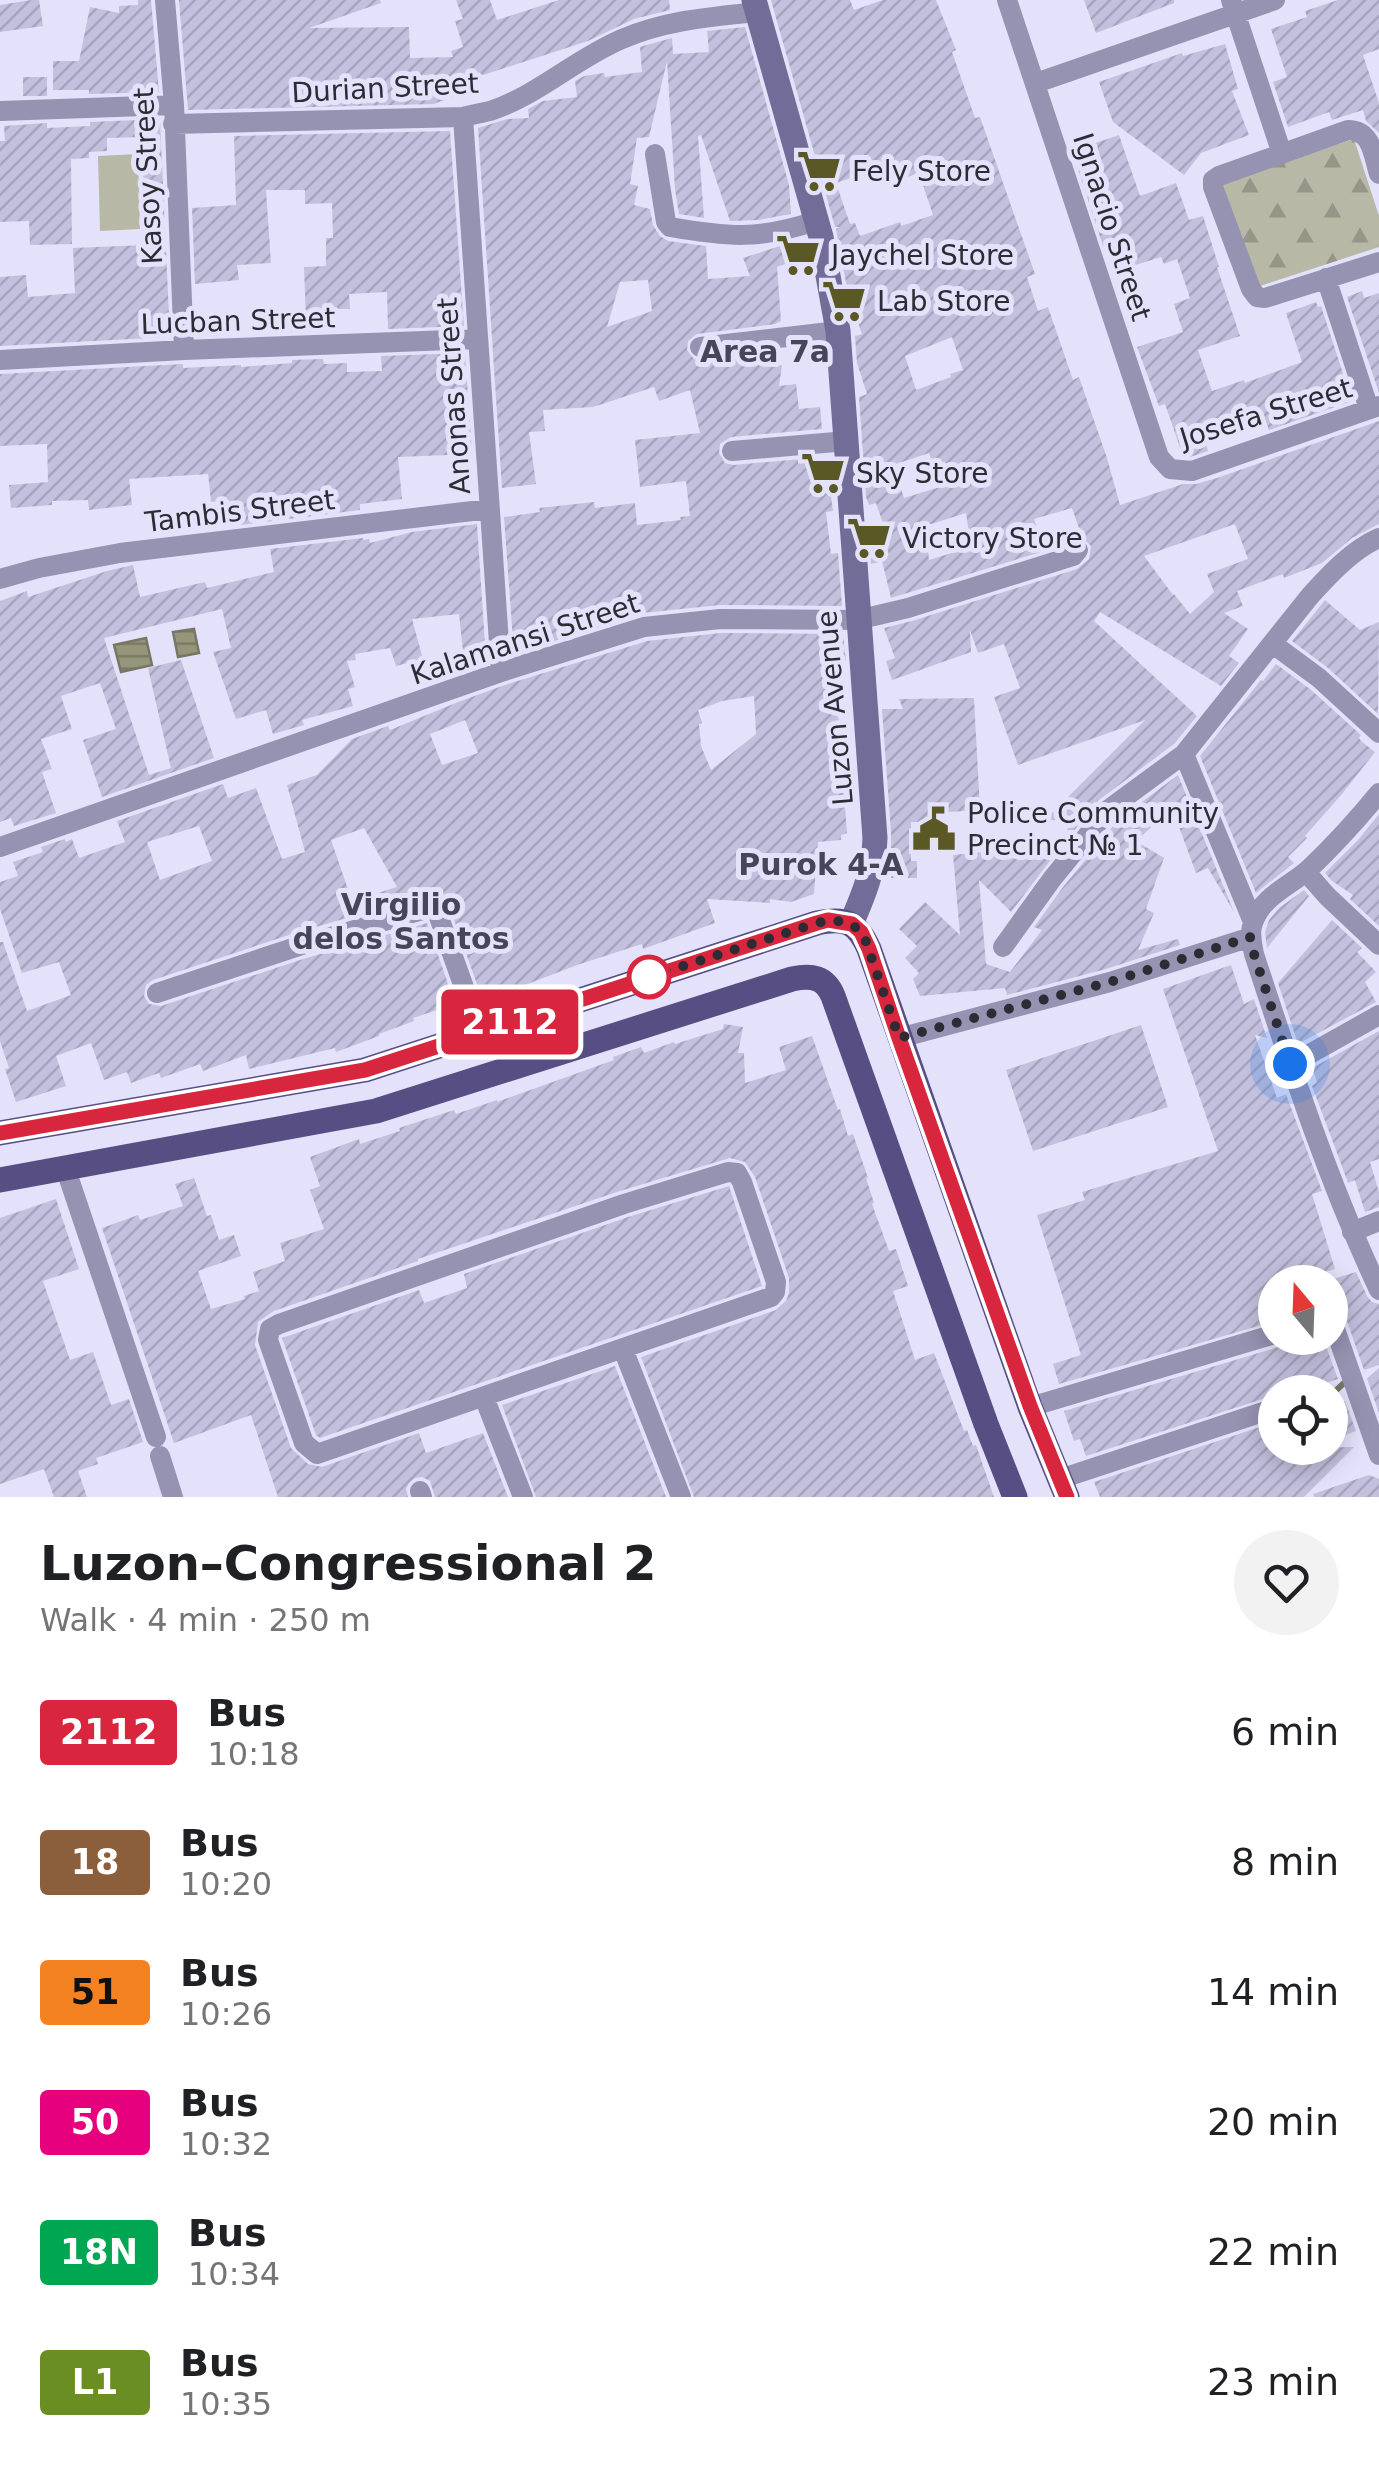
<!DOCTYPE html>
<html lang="en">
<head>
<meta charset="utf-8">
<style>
  body { margin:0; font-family:"DejaVu Sans",sans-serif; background:#f2f2f2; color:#202124; height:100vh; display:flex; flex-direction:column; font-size:38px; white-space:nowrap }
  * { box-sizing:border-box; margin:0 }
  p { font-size:32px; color:#757577 }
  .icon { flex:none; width:55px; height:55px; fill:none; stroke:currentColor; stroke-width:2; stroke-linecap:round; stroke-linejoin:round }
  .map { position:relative; height:1497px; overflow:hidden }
  .drawer { display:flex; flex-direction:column; background:#fff; flex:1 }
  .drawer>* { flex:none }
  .badge { padding:0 20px; border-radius:8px; font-size:35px; line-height:65px }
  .needle { width:65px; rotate:341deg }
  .tools { position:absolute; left:1258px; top:1265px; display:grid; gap:20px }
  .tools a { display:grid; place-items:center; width:90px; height:90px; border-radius:50%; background:#fff; box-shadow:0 5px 25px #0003; font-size:50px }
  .you { position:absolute; width:50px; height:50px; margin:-25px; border:8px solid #fff; border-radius:50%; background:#1a73e8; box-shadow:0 0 0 15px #1a73e833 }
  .map>.badge { position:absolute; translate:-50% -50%; box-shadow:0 0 0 5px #fff }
  .round { display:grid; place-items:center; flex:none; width:105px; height:105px; border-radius:52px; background:#f2f2f2 }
  .overview { display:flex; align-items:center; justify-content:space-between; height:170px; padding:0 40px }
  h1 { font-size:48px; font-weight:600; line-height:75px }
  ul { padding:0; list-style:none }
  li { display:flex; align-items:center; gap:30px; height:130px; padding:0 40px }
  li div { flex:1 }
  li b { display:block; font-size:38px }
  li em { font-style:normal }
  li .badge { min-width:110px; font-weight:700; text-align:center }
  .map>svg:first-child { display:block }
</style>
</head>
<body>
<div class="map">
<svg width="1379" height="1497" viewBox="0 0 1379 1497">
  <defs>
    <pattern id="forest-firs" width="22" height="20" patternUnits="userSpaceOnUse" patternTransform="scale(2.5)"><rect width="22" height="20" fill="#b8b8a6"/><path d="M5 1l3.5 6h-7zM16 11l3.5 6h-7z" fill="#969688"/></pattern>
    <pattern id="water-rules" width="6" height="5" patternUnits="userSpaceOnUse" patternTransform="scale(2.5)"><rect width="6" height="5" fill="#959579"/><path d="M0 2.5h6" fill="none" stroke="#7a7a64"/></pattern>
    <pattern id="building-hatch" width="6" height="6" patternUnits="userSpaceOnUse" patternTransform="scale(2.5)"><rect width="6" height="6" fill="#c2c0dd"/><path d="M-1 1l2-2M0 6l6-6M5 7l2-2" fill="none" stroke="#a7a5be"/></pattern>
  </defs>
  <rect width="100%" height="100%" fill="#e4e2fa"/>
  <path fill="url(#forest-firs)" d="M1354,139L1379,216V247L1254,288L1220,183Z"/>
  <path fill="#b8b8a6" d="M138,154L140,229L100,231L98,156Z"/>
  <path fill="url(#water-rules)" stroke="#767665" stroke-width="2.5" d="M194,629L199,653L178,657L173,632Z
    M146,638L152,665L121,672L114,645Z"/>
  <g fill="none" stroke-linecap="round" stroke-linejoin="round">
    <path stroke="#767665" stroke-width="6" d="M1330,1396L1344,1383"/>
  </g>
  <path fill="url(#building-hatch)" fill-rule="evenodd" d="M31,0H39L43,26L0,32V5Z
    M138,0H151L159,92L89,94V90H53V61H79L90,7L119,13V6L138,5Z
    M179,0H380L381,3L309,28L409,27L410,58L453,57L451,51L463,47L455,21L463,19L456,0H490L497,20L559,0H669L670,10L634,19L588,41L474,78L477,89L433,104L188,110Z
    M771,0H850L854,10L883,0H936L956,50L952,52L975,118L980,117L1035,274L1027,277L1038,311L1048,307L1073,380L1079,377L1107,458L1120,505L1183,484H1196L1217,478L1379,421V524L1352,538L1322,563L1284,578L1283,574L1237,591L1243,606L1224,613L1248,629L1229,656L1239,663L1221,686L1100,612L1094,621L1197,716L1174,744L1099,800L1068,838L1067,820H1045L1145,720L1018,765L994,697L1020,688L1004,644L978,653L970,630L971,652L892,680L886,661L895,658L884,628L912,621L1077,569L1089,559L1091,546L1082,537L1072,508L1034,519L1044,551L891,598L882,561L871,564L870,544L888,538L876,503L869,505L866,497L859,397L867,394L857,363L855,336L862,334L848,293L836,229L840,227H835ZM887,166L893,182L919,173L933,215L901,226L900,222L860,236L855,223L850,224L836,183ZM952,337L963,370L950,374L951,377L916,390L905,356ZM929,453L940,487L904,498L893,465ZM966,513L971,547L929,560L925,526ZM1235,524L1248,559L1207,574L1214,592L1190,614L1174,594L1173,595L1144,556Z
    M1084,0H1174V3L1096,33Z
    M1338,0H1379V49L1363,55L1379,103V133L1366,121L1363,110L1332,120L1329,112L1288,127L1273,82L1287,77L1271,29L1307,17L1305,11Z
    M745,27L789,185L791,214L758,220L730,221L701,135L698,136L704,218L679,214L675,189L667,61L649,137L637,138L630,184L638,186L634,205L650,209L653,225L660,236L668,241L706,246L708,279L750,276L743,258L780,246L785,264L777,267L781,321L775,324L697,334L688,341L687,350L694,359L701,361L770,353L768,364L782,365L779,386L796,384L799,409L820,407L822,429L731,437L720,444L719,453L725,463L733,465L826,457L833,511L826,512L831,554L838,553L842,606L720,605L642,613L514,654L504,517L540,512L539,508L594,502L595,508L635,503L637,525L681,520L680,517L690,516L686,481L640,487L635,440L700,433L690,390L659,401L654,387L593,407L543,410L545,431L529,432L536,484L502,488L478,128L507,119L529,118L528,109L543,101L577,97L575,81L584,76L604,73L605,77L642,72L640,47L643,46L672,38L673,54L709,52L707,31ZM648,280L652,311L607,327L620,282Z
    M1225,44L1238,89L1232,91L1249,135L1201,153L1184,175L1113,122L1099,82L1182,53L1183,56Z
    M23,77H47V96H23Z
    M160,119L170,337L0,346V277L26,275L28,297L75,293L73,248L145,245L142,137L107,138V151L89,152V158L71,159L72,244L30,245L29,221L0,222V141H5L4,126L47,123V128L90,126V122Z
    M450,131L464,326L388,329L387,292L349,294L350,309H323V331L291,332V320H306L304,267L326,266V238H333L332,203L305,204V190H266L271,263L237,265L239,280L195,284L192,208L236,205L234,136Z
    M1119,135L1140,196L1176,183L1189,220L1203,216L1219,267H1217L1240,336L1198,350L1212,391L1244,380L1245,383L1302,362L1286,313L1316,302L1318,307L1321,306L1352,401L1269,430L1267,424L1206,444L1208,451L1190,457L1183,456L1165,404L1159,406L1137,347L1183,332L1174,304L1190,298L1177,259L1164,264L1161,257L1126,268L1117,241L1103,246L1072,151Z
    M1362,291L1364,298L1379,293V393L1347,297Z
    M465,353L472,454L398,457L402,499L360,504V510L232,526L229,500L211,502L208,474L129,479L132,505L89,510L88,500L52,501V505L11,508L9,485L48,482L47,444L0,446V374L183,364V368L241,365V367L292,363V360L323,359L324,364L347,363V372L382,371L381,356Z
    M477,524L486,659L464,661L459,614L412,619L423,659L396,666L390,648L355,654L356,660L347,661L355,687L348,689L353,706L302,720L304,725L273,734L266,710L236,719L213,652L231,648L222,609L104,638L149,775L171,768L148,668L181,660L214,758L102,797L83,740L116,729L100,683L61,696L72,729L41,739L52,769L42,772L56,813L14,826L11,818L0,822V601L27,591L28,597L107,571L133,565L140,597L205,582L207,588L274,572L270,549L363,538V540L369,539L370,543L412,532Z
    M1325,600L1360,630L1379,622L1378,714L1328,668L1292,641Z
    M721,633L843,634L846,661L834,662L847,833L841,835V840L818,842L814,894L791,902L770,899V903L707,899L715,923L643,949L642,944L577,965L483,1001L448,903L439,896L426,895L295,933L153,980L146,985L144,996L149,1004L161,1006L303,959L427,923L455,1004L413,1018L414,1021L379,1034V1036L336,1052L335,1048L249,1069L246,1055L203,1071L200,1064L161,1078L159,1073L131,1083L127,1072L104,1080L91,1043L56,1056L66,1086L16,1102L5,1069L9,1068L0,1041V942H3L27,1011L71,995L59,962L22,973L0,909V882L18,876L13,862L43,852L41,847L65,839L66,842L72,839L79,858L125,842L117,821L223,784L228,798L256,788L282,859L305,852L287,785L317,775L352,739L388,726L390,730L458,702L505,685L647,641ZM754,696L756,734L711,770L701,746L699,724L702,723L698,710L722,701ZM465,720L478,753L442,765L430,734ZM199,826L212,861L160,880L147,842ZM364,828L397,887L352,901L331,840Z
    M1276,664L1310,689L1361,735L1359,738L1361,741L1375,752L1342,794L1305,836L1307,838L1288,857L1294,863L1256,893L1200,756L1261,680L1263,681Z
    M974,698L980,810L933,813V822H911V861H917V878H891V832L882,709H903L899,699Z
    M1178,775L1234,912L1208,868L1196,873L1172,808L1136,841L1164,858L1146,909L1154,913L1138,950L1178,939L1180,945L1106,969L1007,995L1005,988L920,996L913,979L919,973L905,958L917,946L899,929L925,902L960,935L953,855L1062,845L1011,912L979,880L986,964L1010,972L1042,930L1034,927L1063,887L1119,819Z
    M1379,814V926L1350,899L1353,895L1332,881L1325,873L1358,840Z
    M1304,890L1309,896L1267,948L1265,932L1269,920L1279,908Z
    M1332,920L1362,948L1357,952L1376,972L1365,982L1376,1002L1298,1044L1278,983Z
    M1231,965L1244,1004L1254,999L1267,1038L1255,1035L1277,1098L1286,1094L1322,1191L1312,1194L1335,1269L1293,1282H1275V1321L1059,1384L1053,1364L1081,1355L1037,1215L1085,1200L1082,1192L1218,1151L1163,989Z
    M724,1024L743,1027L738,1053H744L745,1083L786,1070L779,1047L812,1036L838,1110L840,1109L848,1136L853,1134L868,1178H866L874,1203L872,1204L889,1251L896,1249L908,1286L893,1291L915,1360L934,1353L964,1431L967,1430L973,1446L976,1445L994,1497H694L641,1357L776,1310L786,1301L789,1293V1278L755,1177L745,1162L730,1158L620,1191L418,1259V1261L274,1311L258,1322L255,1345L291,1448L308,1464L322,1467L419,1433L426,1453L483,1433L508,1497H435L430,1481L422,1477L415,1478L409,1483L406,1489L408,1497H278L251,1415L174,1443L102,1228L138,1215L140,1220L183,1206L175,1184L194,1178L207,1216L211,1215L219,1240L234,1235L241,1256L198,1271L211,1309L245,1299L244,1296L259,1291L253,1272L285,1261L280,1243L324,1229L310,1190L320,1186L310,1157L359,1139L360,1144L400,1131L399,1128L454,1110L456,1114L497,1100V1102L614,1060L613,1057L641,1047L644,1053L674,1042L675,1044L723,1029Z
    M1141,1025L1168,1107L1033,1151L1006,1070Z
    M1379,1031V1159L1370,1162L1379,1192V1207L1365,1212L1355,1180L1348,1183L1340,1161L1312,1086L1317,1082L1312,1068Z
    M729,1186L762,1286L320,1438L316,1435L282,1338L419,1290L424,1303L467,1288L464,1274L628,1217Z
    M56,1199L79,1269L43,1281L70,1360L93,1352L111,1405L129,1399L143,1442L96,1458L98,1464L78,1471L87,1497H54L44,1469L0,1484V1218Z
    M1356,1272L1367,1296L1372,1302L1379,1304V1365L1364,1370L1347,1321L1340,1312L1330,1308V1280Z
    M1309,1338H1323L1338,1379L1298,1392H1275V1395L1086,1456L1080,1439L1074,1441L1064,1411Z
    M615,1366L666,1497H536L502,1405Z
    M1379,1368V1413L1367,1379Z
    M1345,1401L1356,1431L1345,1435L1330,1420V1416Z
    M1275,1422V1448L1354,1447L1304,1497H1100L1094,1482Z
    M1369,1475L1379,1479V1497H1314L1313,1494Z"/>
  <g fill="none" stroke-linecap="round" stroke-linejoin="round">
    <path stroke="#9693b2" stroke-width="20" d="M165,0L174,105L184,350
      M1007,0L1159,457L1170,469L1192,471L1379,406
      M1231,0L1282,154
      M1036,83L1275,0
      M0,111L174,105
      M463,117L501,672
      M173,124L463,117C473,114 484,113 493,110C539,94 577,58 622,39C665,20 711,17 757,12
      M655,154L666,222L670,227C729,237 758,240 816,221
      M1379,174C1373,155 1372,130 1348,130L1219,176L1213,180V187L1251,289L1257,297L1265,298L1379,262
      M1326,278L1369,409
      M700,347L838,331
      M0,360L184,350L477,339
      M732,451L847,441
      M0,579L39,568L120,553L489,509
      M1273,644L1319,678L1379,733
      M1184,754L1253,922
      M1379,793C1357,820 1334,845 1309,869C1289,887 1263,895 1253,923C1249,933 1252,943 1254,954C1291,1067 1328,1182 1379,1290
      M0,847L501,672L644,627L720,619L857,620L908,608L1073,556L1078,550
      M1306,872L1327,896L1379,945
      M1003,947L1052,879L1109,809L1184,754L1310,596C1330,574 1352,550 1379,538
      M157,993L299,946L430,908L436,909L480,1032
      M899,1038L1110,982L1251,937
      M1290,1065L1379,1015
      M65,1167L156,1437
      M728,1172L737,1173L742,1182L776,1282L775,1292L771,1297L317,1454L304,1443L268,1340L270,1329L279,1324L624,1204Z
      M1352,1232L1379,1221
      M1330,1321L1334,1326L1379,1455
      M623,1349L681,1497
      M484,1397L523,1497
      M1030,1407L1275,1334
      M160,1456L173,1497
      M1060,1479L1275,1408
      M420,1491L422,1497"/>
    <path stroke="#716c98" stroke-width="25" d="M754,0L821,237L838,331L875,838C874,870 864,894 851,924"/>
    <path stroke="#574f84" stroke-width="25" d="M0,1133L365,1070L817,923C846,917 857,922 869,949L1030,1407L1067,1497
      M0,1180L376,1111L792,979C812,975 825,977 833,996L986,1424L1015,1497"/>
  </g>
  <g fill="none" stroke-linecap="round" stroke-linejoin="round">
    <g stroke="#fff" stroke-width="22">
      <path id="line" d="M0,1133L365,1070L817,923L828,920L852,924L861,932L869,949L899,1038L1030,1406L1067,1497"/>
    </g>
    <use href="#line" stroke="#d7263d" stroke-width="15"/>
    <path stroke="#2d2c35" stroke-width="10" stroke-dasharray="0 18" d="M649,977L817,923C836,919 852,920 864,936L899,1038L1110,982L1250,937L1254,954L1290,1064"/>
  </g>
  <defs>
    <g id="supermarket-bare" transform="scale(3.45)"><path d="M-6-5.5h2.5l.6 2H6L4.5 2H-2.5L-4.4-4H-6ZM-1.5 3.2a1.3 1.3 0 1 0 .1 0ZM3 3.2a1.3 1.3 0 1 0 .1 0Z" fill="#5a5926" stroke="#e4e2fa" stroke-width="2.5" paint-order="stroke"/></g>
    <g id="civic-bare" transform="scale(3.45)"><path d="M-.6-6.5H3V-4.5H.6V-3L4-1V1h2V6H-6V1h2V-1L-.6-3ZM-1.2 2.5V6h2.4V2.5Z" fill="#5a5926" stroke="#e4e2fa" stroke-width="2.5" paint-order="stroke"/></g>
  </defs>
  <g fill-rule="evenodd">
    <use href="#supermarket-bare" x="819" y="171"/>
    <use href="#supermarket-bare" x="798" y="255"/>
    <use href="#supermarket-bare" x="844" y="301"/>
    <use href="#supermarket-bare" x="823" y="473"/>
    <use href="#supermarket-bare" x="869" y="538"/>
    <use href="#civic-bare" x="934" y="829"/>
  </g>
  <circle fill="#fff" stroke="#d7263d" stroke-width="5" cx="649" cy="977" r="20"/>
  <g text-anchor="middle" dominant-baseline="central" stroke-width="10" stroke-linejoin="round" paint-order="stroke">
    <g font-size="28" fill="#2d2c35" stroke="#e4e2fa">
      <text transform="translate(385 88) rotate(-3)">Durian Street</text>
      <text transform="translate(148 176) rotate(-93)">Kasoy Street</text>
      <text transform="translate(1112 227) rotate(72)">Ignacio Street</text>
      <text transform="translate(238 321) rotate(-2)">Lucban Street</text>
      <text transform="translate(454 396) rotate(-94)">Anonas Street</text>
      <text transform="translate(1266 413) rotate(-17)">Josefa Street</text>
      <text transform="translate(240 511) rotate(-7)">Tambis Street</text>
      <text transform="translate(525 639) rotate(-18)">Kalamansi Street</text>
      <text transform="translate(835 708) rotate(-95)">Luzon Avenue</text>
    </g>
    <g font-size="28" fill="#2d2c35" stroke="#e4e2fa" text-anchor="start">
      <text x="852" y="171">Fely Store</text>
      <text x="831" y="255">Jaychel Store</text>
      <text x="877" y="301">Lab Store</text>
      <text x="856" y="473">Sky Store</text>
      <text x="902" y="538">Victory Store</text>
      <text x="967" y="813">Police Community<tspan x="967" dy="32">Precinct № 1</tspan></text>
    </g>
    <g font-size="30" font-weight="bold" fill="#474559" stroke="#e4e2fa">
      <text x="765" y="351">Area 7a</text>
      <text x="821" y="864">Purok 4-A</text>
      <text x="401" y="904">Virgilio<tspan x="401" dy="34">delos Santos</tspan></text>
    </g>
  </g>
</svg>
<div class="tools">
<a><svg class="needle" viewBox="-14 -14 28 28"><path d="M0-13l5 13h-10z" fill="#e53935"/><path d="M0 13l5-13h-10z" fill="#757577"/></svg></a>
<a><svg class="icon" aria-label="locate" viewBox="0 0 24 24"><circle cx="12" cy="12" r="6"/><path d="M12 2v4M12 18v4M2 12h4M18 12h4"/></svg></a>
</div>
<div class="you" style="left:1290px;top:1064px"></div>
<b class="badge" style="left:510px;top:1022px;background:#d7263d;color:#fff">2112</b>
</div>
<section class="drawer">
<div class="overview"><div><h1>Luzon–Congressional 2</h1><p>Walk · 4 min · 250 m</p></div><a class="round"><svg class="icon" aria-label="heart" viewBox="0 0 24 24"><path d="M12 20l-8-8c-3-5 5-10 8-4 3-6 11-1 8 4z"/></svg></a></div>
<ul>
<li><span class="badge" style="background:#d7263d;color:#fff">2112</span><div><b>Bus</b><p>10:18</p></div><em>6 min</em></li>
<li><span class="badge" style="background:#8b5e3c;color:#fff">18</span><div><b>Bus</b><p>10:20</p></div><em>8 min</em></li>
<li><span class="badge" style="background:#f58220;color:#111">51</span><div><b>Bus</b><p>10:26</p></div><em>14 min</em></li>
<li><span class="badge" style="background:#e6007e;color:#fff">50</span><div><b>Bus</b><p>10:32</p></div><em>20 min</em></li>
<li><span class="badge" style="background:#00a651;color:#fff">18N</span><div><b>Bus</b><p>10:34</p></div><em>22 min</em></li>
<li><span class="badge" style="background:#6b8e23;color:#fff">L1</span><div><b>Bus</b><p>10:35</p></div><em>23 min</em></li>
</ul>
</section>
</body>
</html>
